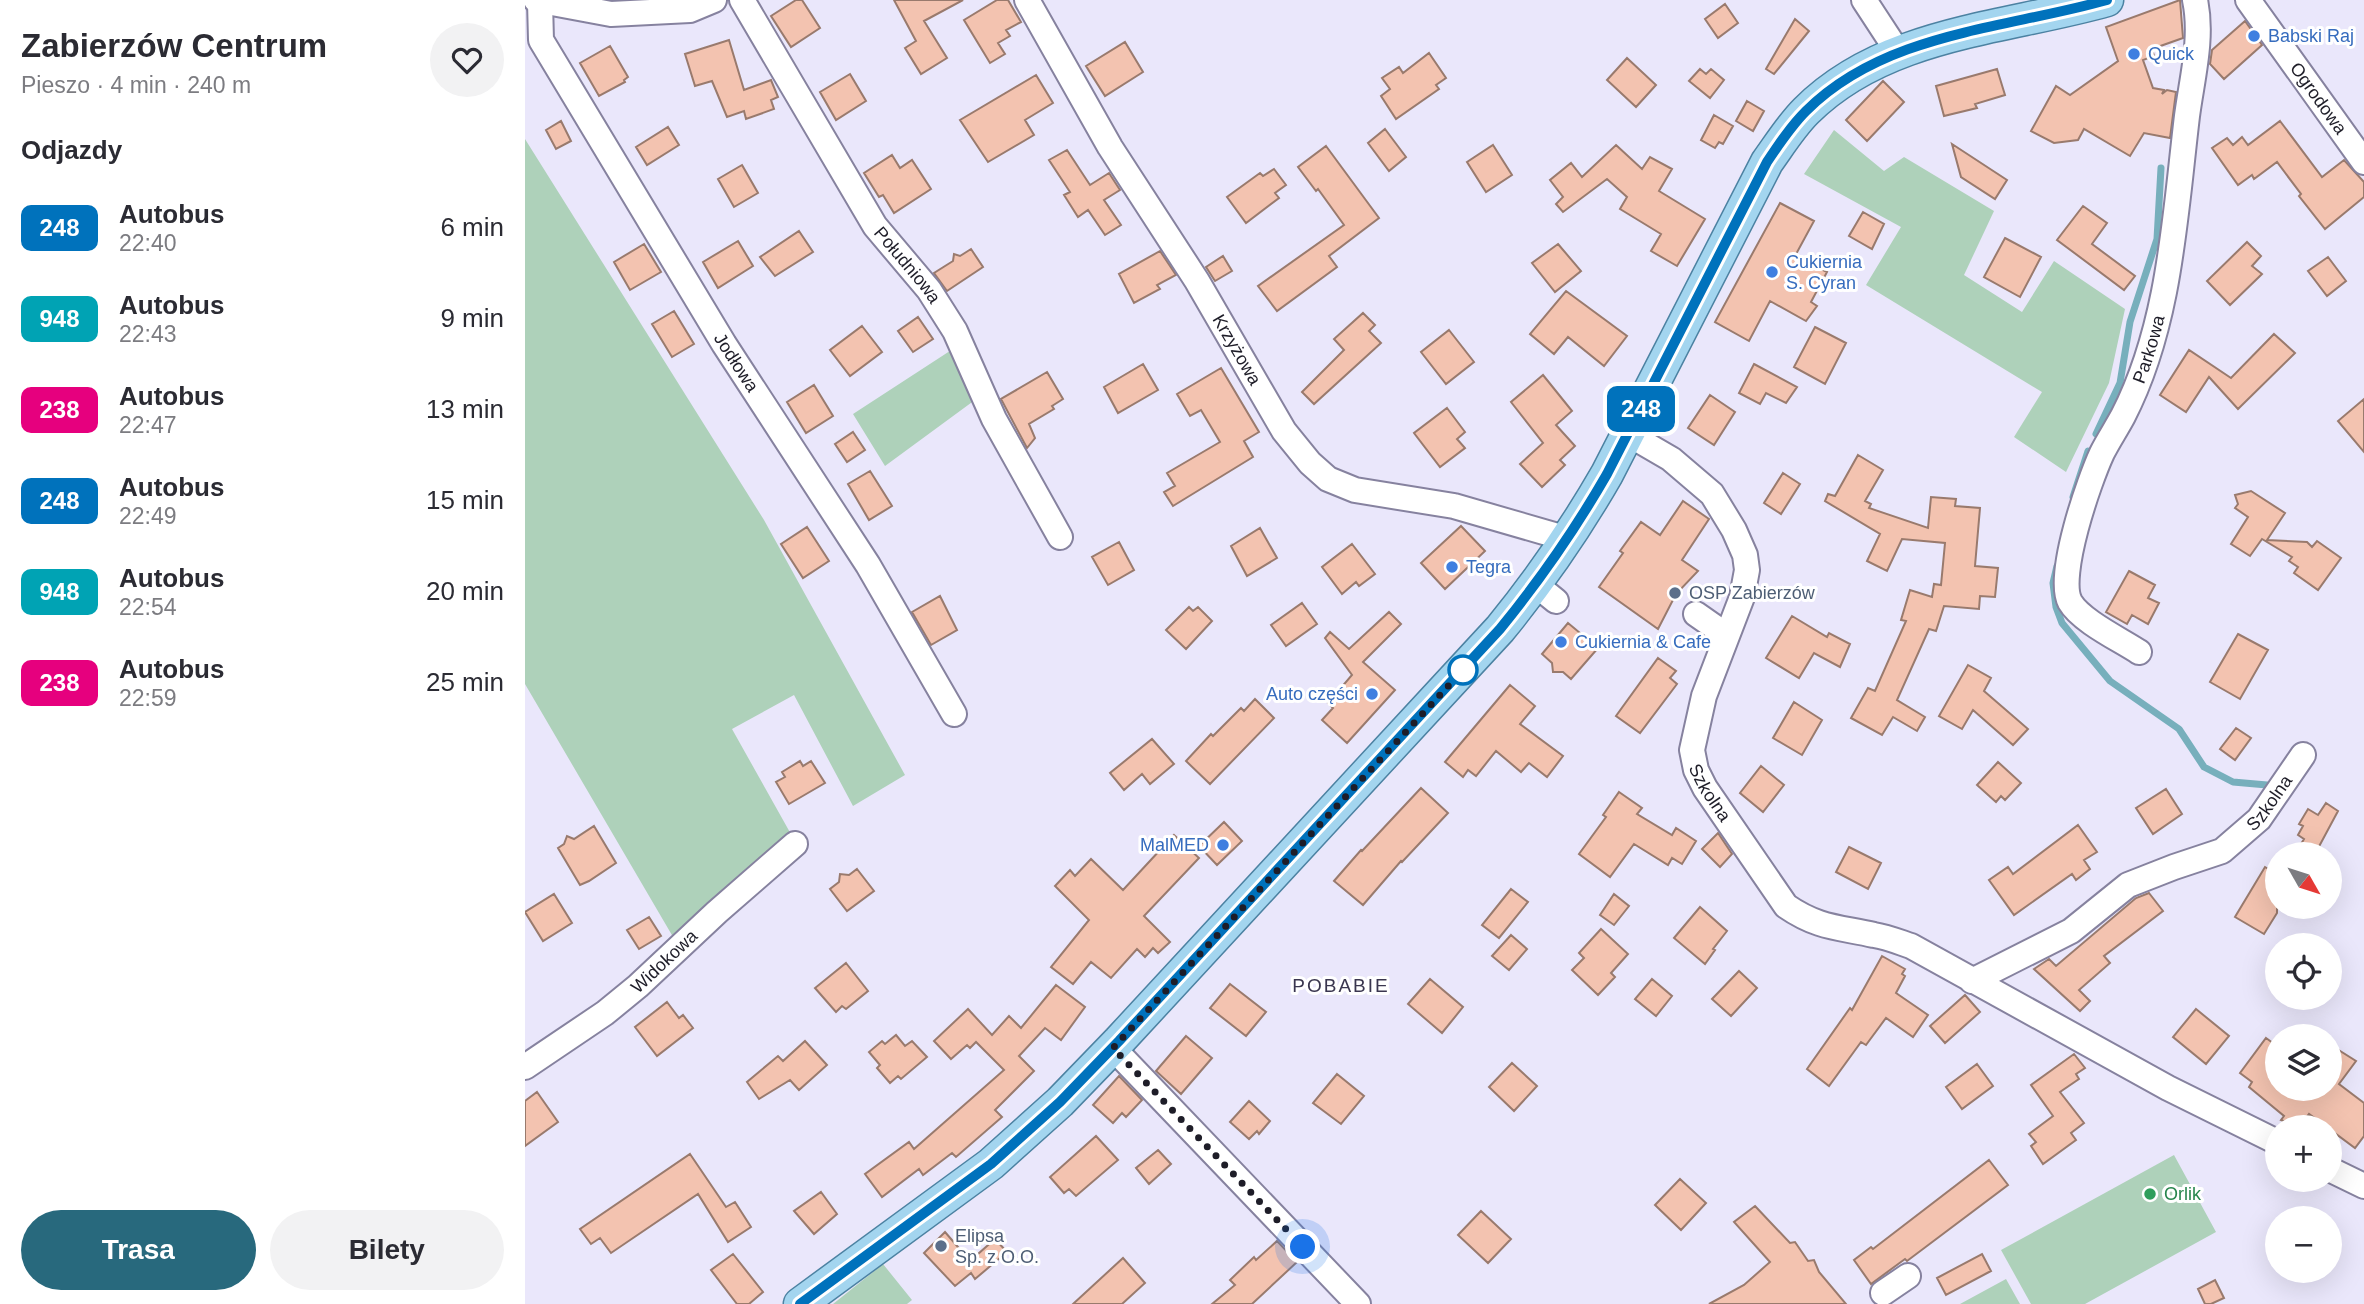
<!DOCTYPE html>
<html lang="pl">
<head>
<meta charset="utf-8">
<style>
  body { margin:0; font-family:Arial,sans-serif; background:#f2f2f3; color:#2b2b33; height:100vh; display:flex; flex-direction:column; font-size:26px; white-space:nowrap }
  * { box-sizing:border-box; margin:0 }
  p { font-size:23px; color:#7c7c81 }
  .icon { flex:none; width:38px; height:38px; fill:none; stroke:currentColor; stroke-width:2; stroke-linecap:round; stroke-linejoin:round }
  .map { position:relative; flex:1; overflow:hidden }
  .details { display:flex; flex-direction:column; background:#fff; width:525px }
  .details>* { flex:none }
  .badge { padding:0 14px; border-radius:10px; font-size:24px; line-height:46px }
  .needle { width:46px; rotate:129deg }
  .fabs { position:absolute; left:1740px; top:842px; display:grid; gap:14px }
  .fabs a { display:grid; place-items:center; width:77px; height:77px; border-radius:50%; background:#fff; box-shadow:0 7px 28px #0002; font-size:35px }
  .you { position:absolute; width:35px; height:35px; margin:-18px; border:5px solid #fff; border-radius:50%; background:#1a73e8; box-shadow:0 0 0 10px #1a73e833 }
  .map>.badge { position:absolute; translate:-50% -50%; box-shadow:0 0 0 4px #fff }
  h2 { padding:0 21px; font-size:26px; line-height:63px }
  .round { display:grid; place-items:center; flex:none; width:74px; height:74px; border-radius:37px; background:#f2f2f3 }
  .overview { display:flex; align-items:center; justify-content:space-between; height:119px; padding:0 21px }
  h1 { font-size:33px; font-weight:800; line-height:52px }
  .cta { display:flex; gap:14px; margin-top:auto; padding:14px 21px }
  .cta a { flex:1; height:80px; border-radius:42px; background:#28697d; color:#fff; font-size:28px; font-weight:800; line-height:80px; text-align:center }
  .cta a+a { background:#f2f2f3; color:#2b2b33 }
  ul { padding:0; list-style:none }
  li { display:flex; align-items:center; gap:21px; height:91px; padding:0 21px }
  li div { flex:1 }
  li b { display:block; font-size:26px }
  li em { font-style:normal }
  li .badge { min-width:77px; font-weight:700; text-align:center }
  main { display:flex; flex:1; min-height:0 }
  .map>svg:first-child { display:block }
</style>
</head>
<body>
<main>
<section class="details">
<div class="overview"><div><h1>Zabierzów Centrum</h1><p>Pieszo · 4 min · 240 m</p></div><a class="round"><svg class="icon" aria-label="heart" viewBox="0 0 24 24"><path d="M12 20l-8-8c-3-5 5-10 8-4 3-6 11-1 8 4z"/></svg></a></div>
<h2>Odjazdy</h2>
<ul>
<li><span class="badge" style="background:#0072bc;color:#fff">248</span><div><b>Autobus</b><p>22:40</p></div><em>6 min</em></li>
<li><span class="badge" style="background:#00a3b4;color:#fff">948</span><div><b>Autobus</b><p>22:43</p></div><em>9 min</em></li>
<li><span class="badge" style="background:#e6007e;color:#fff">238</span><div><b>Autobus</b><p>22:47</p></div><em>13 min</em></li>
<li><span class="badge" style="background:#0072bc;color:#fff">248</span><div><b>Autobus</b><p>22:49</p></div><em>15 min</em></li>
<li><span class="badge" style="background:#00a3b4;color:#fff">948</span><div><b>Autobus</b><p>22:54</p></div><em>20 min</em></li>
<li><span class="badge" style="background:#e6007e;color:#fff">238</span><div><b>Autobus</b><p>22:59</p></div><em>25 min</em></li>
</ul>
<div class="cta"><a>Trasa</a><a>Bilety</a></div>
</section>
<div class="map">
<svg width="1839" height="1304" viewBox="0 0 1839 1304">
  <rect width="100%" height="100%" fill="#eae7fb"/>
  <path fill="#aed1ba" d="M1309,130L1359,171L1379,157L1469,211L1439,275L1497,312L1529,261L1600,309L1584,383L1541,472L1489,437L1517,392L1341,285L1376,227L1279,174Z
    M0,139L239,520L380,775L328,806L269,695L207,729L267,836L151,942L0,684Z
    M431,347L454,397L360,466L328,414Z
    M1649,1155L1691,1232L1560,1304H1506L1476,1250Z
    M358,1264L387,1300L382,1304H308Z
    M1481,1279L1495,1304H1435Z"/>
  <g fill="none" stroke-linecap="round" stroke-linejoin="round">
    <path stroke="#77afbc" stroke-width="7" d="M1571,434L1595,383L1605,322L1632,239L1636,168
      M1548,497L1563,451
      M1532,566L1528,583L1531,607L1537,623L1585,681L1654,729L1679,767L1708,782L1742,785"/>
  </g>
  <path fill="#f3c3b0" stroke="#997a6d" stroke-width="2" d="M271,0H277L295,28L266,47L246,16Z
    M369,0H438L399,21L422,58L396,74L380,48L391,41Z
    M472,0H483L496,22L481,30L485,36L473,43L480,54L465,63L439,20Z
    M1655,0L1658,38L1627,49L1629,56L1618,60L1628,88L1639,90L1637,94L1642,90L1651,92L1645,138L1619,133L1605,156L1559,129L1553,140L1529,143L1506,131L1531,86L1545,95L1593,61L1581,27Z
    M1200,4L1213,23L1193,38L1180,19Z
    M1270,19L1284,31L1249,74L1241,69Z
    M1720,21L1737,45L1699,79L1685,64L1687,50Z
    M204,40L219,90L246,80L253,97L246,100L249,109L221,119L219,111L202,117L187,81L170,86L160,54Z
    M600,42L618,72L580,96L561,66Z
    M85,46L103,77L99,80L100,82L74,96L55,63Z
    M904,53L921,78L911,85L914,89L871,119L856,96L865,89L857,78L874,67L878,73Z
    M1102,58L1131,85L1111,107L1082,80Z
    M1175,69L1181,74L1186,69L1199,80L1185,98L1164,81Z
    M1472,69L1480,95L1450,104L1452,108L1419,116L1411,86Z
    M325,74L341,101L311,120L295,92Z
    M511,75L528,103L500,120L509,135L463,162L435,120Z
    M1358,81L1379,102L1342,141L1321,120Z
    M1222,101L1239,111L1228,131L1211,121Z
    M1189,115L1208,126L1198,144L1194,142L1190,148L1176,140Z
    M36,121L46,141L31,149L21,130Z
    M1755,121L1797,177L1819,160L1839,182V197L1800,229L1774,196L1776,194L1752,162L1729,179L1727,175L1713,185L1687,148L1702,138L1708,145L1717,137L1723,145Z
    M143,127L154,145L122,165L111,147Z
    M860,129L881,157L864,171L843,143Z
    M1427,144L1482,180L1470,199L1436,177Z
    M968,145L987,175L961,192L942,162Z
    M1091,145L1117,169L1125,157L1147,169L1134,191L1180,219L1152,266L1126,251L1136,234L1095,209L1102,197L1082,179L1038,212L1031,204L1038,197L1025,180L1046,163L1057,177Z
    M801,146L854,218L804,256L812,267L752,311L733,286L819,225L793,189L791,191L773,167Z
    M542,150L565,185L584,173L595,190L579,200L596,225L580,235L563,210L553,217L539,195L545,192L524,160Z
    M367,155L375,168L387,160L406,189L369,213L358,195L354,197L339,173Z
    M217,165L233,193L209,207L193,179Z
    M749,169L761,185L750,193L754,198L721,223L702,197L735,173L738,176Z
    M1255,203L1289,221L1270,256L1302,272L1286,302L1292,306L1281,321L1245,301L1224,341L1190,322Z
    M1558,206L1582,223L1567,244L1610,276L1599,290L1532,240Z
    M1338,212L1359,224L1347,249L1324,236Z
    M274,231L288,252L250,276L235,257Z
    M1480,238L1516,257L1495,297L1459,277Z
    M213,241L228,266L193,288L178,262Z
    M1722,242L1736,256L1727,266L1737,274L1705,305L1682,281Z
    M119,244L136,272L105,290L89,262Z
    M1033,244L1056,271L1030,292L1007,263Z
    M446,249L458,267L422,291L409,273L428,261L429,254L435,256Z
    M635,251L651,275L632,285L635,289L609,303L594,274Z
    M698,256L707,271L690,281L681,267Z
    M1803,257L1821,281L1802,296L1783,271Z
    M1041,291L1102,336L1079,366L1043,337L1029,354L1005,334Z
    M149,311L169,344L147,357L127,324Z
    M838,313L850,325L844,331L856,343L789,404L777,392L819,350L809,339Z
    M393,317L408,339L388,352L373,331Z
    M337,326L357,352L325,376L305,350Z
    M1290,327L1321,343L1300,384L1269,367Z
    M924,330L949,362L921,384L896,352Z
    M1749,334L1770,353L1713,409L1684,377L1661,412L1635,395L1664,350L1706,378Z
    M618,364L633,390L593,413L579,387Z
    M1229,364L1272,387L1261,403L1241,393L1235,404L1214,393Z
    M696,368L734,432L719,441L728,457L648,506L639,492L650,486L642,473L695,442L676,410L665,416L652,394Z
    M522,372L538,399L527,406L529,409L504,424L510,438L502,448L476,399Z
    M1018,375L1047,411L1031,425L1050,446L1035,460L1040,465L1017,487L995,464L1018,443L986,402Z
    M289,385L308,416L281,433L262,402Z
    M1185,395L1210,412L1189,445L1163,428Z
    M1839,399V452L1813,421Z
    M922,408L940,432L932,439L940,448L915,467L889,433Z
    M328,432L340,450L322,462L310,444Z
    M1333,455L1358,470L1340,501L1346,504L1344,508L1403,528L1406,497L1431,499L1430,506L1455,508L1450,566L1473,568L1470,597L1455,596L1454,609L1419,606L1411,631L1404,629L1372,700L1400,717L1392,731L1368,717L1357,735L1326,718L1343,688L1350,691L1381,621L1376,620L1385,590L1407,597L1409,584L1416,585L1420,543L1377,539L1362,571L1342,561L1355,534L1300,501L1303,494L1310,496Z
    M345,471L367,506L344,520L323,484Z
    M1258,473L1275,484L1256,514L1239,503Z
    M1726,491L1760,513L1742,540L1782,542L1787,547L1792,541L1816,558L1793,590L1769,573L1773,567L1764,561L1767,557L1737,539L1725,556L1706,544L1723,517L1710,508L1713,504L1710,495Z
    M1158,501L1184,519L1157,560L1173,571L1151,594L1133,629L1074,587L1098,553L1095,551L1116,522L1135,535Z
    M936,526L960,551L920,589L896,563Z
    M282,527L304,561L278,578L256,544Z
    M735,528L752,558L722,576L706,546Z
    M594,542L609,570L583,585L567,557Z
    M827,544L850,574L834,586L831,582L817,594L797,567Z
    M1604,571L1630,585L1623,598L1634,603L1623,624L1607,615L1602,624L1581,612Z
    M415,596L432,630L406,645L387,612Z
    M777,603L792,624L761,646L746,625Z
    M664,607L668,611L673,607L687,621L661,649L641,630Z
    M864,612L876,624L838,662L870,690L822,743L797,720L808,708L803,703L827,675L800,638L805,632L824,649Z
    M1267,616L1302,637L1304,633L1325,644L1315,667L1289,653L1274,678L1241,658Z
    M1043,623L1073,648L1046,679L1038,672H1028L1027,663L1017,654Z
    M1713,634L1743,650L1715,699L1685,682Z
    M1133,658L1151,671L1145,678L1152,684L1115,733L1091,716Z
    M1443,665L1466,678L1459,691L1503,729L1488,745L1448,710L1437,729L1414,716Z
    M985,685L1010,706L995,724L1038,756L1022,777L1004,763L996,772L971,751L951,776L943,770L938,777L920,762Z
    M730,699L749,718L685,784L661,761L686,734L688,736L716,708L719,711Z
    M1269,702L1297,720L1277,755L1248,738Z
    M1711,728L1726,738L1710,760L1695,749Z
    M627,739L649,764L625,784L617,774L599,790L585,773Z
    M275,761L278,766L286,761L300,783L264,804L251,782L260,777L257,772Z
    M1473,762L1496,783L1480,800L1476,796L1471,802L1452,785Z
    M1236,766L1259,785L1238,812L1215,793Z
    M896,788L923,813L877,862L876,861L838,905L809,881L836,850L837,851Z
    M1641,789L1657,814L1628,834L1611,808Z
    M1094,792L1117,808L1112,814L1147,835L1151,828L1171,841L1157,864L1147,858L1143,865L1109,844L1085,877L1054,854L1081,817L1078,815Z
    M1801,803L1813,811L1790,854H1770L1779,839L1773,835L1778,826L1774,824L1783,809L1793,815Z
    M699,822L717,841L692,865L674,846Z
    M1553,825L1572,852L1559,860L1565,869L1551,880L1547,874L1489,915L1464,880L1483,867L1488,874Z
    M69,826L91,863L64,881L55,885L33,848L39,844L42,836L49,839Z
    M1193,833L1207,854L1195,867L1177,849Z
    M649,835L674,858L619,916L645,942L633,953L628,948L620,957L612,949L586,978L566,962L548,984L526,967L564,920L530,886L545,870L550,876L566,859L598,890Z
    M1324,847L1356,863L1343,889L1311,872Z
    M1740,867L1752,874V913L1739,934L1710,917Z
    M332,869L349,891L322,911L305,889L314,882L315,874L324,875Z
    M986,889L1003,902L974,938L957,925Z
    M1624,893L1638,911L1579,956L1585,963L1554,990L1565,1001L1555,1011L1509,969L1524,959L1531,966L1611,898Z
    M29,894L47,923L18,941L0,912Z
    M1089,894L1104,906L1089,925L1075,915Z
    M1175,907L1202,931L1188,949L1190,950L1180,964L1149,938Z
    M124,917L136,936L114,949L102,930Z
    M1076,929L1103,954L1086,973L1090,977L1073,995L1047,970L1059,958L1054,953Z
    M986,935L1002,949L984,970L967,956Z
    M1357,956L1380,969L1377,974L1380,976L1371,993L1403,1015L1388,1037L1361,1018L1341,1045L1336,1042L1304,1086L1282,1069L1325,1008L1327,1010Z
    M321,963L343,991L321,1009L317,1006L311,1012L290,988Z
    M1214,971L1232,988L1206,1016L1187,999Z
    M905,979L938,1007L917,1033L883,1004Z
    M1127,979L1147,996L1131,1016L1110,999Z
    M705,984L741,1012L721,1036L685,1008Z
    M531,985L560,1007L536,1040L520,1028L494,1056L509,1071L470,1110L477,1117L431,1157L427,1153L398,1175L394,1169L357,1197L340,1174L384,1142L389,1149L479,1070L451,1042L445,1048L442,1045L426,1059L409,1041L443,1009L467,1035L484,1016L496,1028Z
    M1440,995L1455,1012L1420,1043L1405,1026Z
    M142,1002L154,1018L158,1015L168,1028L132,1056L110,1027Z
    M1671,1009L1704,1036L1681,1064L1648,1037Z
    M371,1035L380,1046L387,1041L402,1057L376,1079L373,1076L365,1083L352,1068L355,1065L344,1052L357,1041L360,1044Z
    M661,1036L687,1058L656,1094L631,1071Z
    M1741,1038L1752,1046V1088H1804V1044L1831,1061L1814,1084L1839,1103V1136L1830,1148L1784,1114L1774,1127L1756,1120L1759,1116L1724,1087L1727,1082L1715,1073Z
    M280,1041L302,1065L274,1090L265,1080L234,1099L222,1082L253,1056L258,1061Z
    M1549,1054L1560,1068L1551,1074L1554,1079L1535,1092L1559,1123L1546,1133L1551,1140L1518,1164L1506,1146L1511,1142L1504,1134L1528,1116L1506,1085Z
    M987,1063L1012,1086L989,1111L964,1087Z
    M1452,1064L1468,1086L1437,1109L1421,1087Z
    M812,1074L839,1096L816,1124L788,1103Z
    M594,1076L617,1100L601,1117L597,1113L588,1123L568,1105Z
    M12,1092L33,1122L0,1146V1101Z
    M724,1101L745,1121L734,1134L732,1131L724,1139L705,1122Z
    M571,1136L593,1160L551,1196L544,1189L539,1193L525,1177Z
    M633,1150L646,1164L624,1184L611,1168Z
    M165,1154L201,1207L210,1202L226,1227L203,1242L173,1194L86,1253L75,1238L66,1244L55,1229Z
    M1464,1160L1483,1185L1382,1261L1380,1259L1346,1284L1329,1260L1346,1247L1348,1249Z
    M1155,1179L1181,1203L1156,1230L1130,1205Z
    M296,1192L312,1214L289,1234L269,1211Z
    M1230,1206L1265,1243L1270,1242L1283,1261L1289,1260L1294,1272L1321,1304H1184L1219,1285L1245,1262L1209,1222Z
    M956,1211L986,1239L963,1263L933,1235Z
    M420,1232L445,1261L470,1239L482,1252L450,1279L446,1273L430,1286L399,1253Z
    M752,1241L772,1262L727,1304H687L710,1285L705,1280L729,1257L731,1260Z
    M208,1254L238,1292L224,1304H212L186,1270Z
    M1457,1254L1466,1271L1421,1295L1412,1278Z
    M598,1258L620,1283L597,1304H548Z
    M1690,1280L1699,1298L1686,1304H1680L1673,1289Z"/>
  <g fill="none" stroke-linecap="round" stroke-linejoin="round">
    <g stroke="#86829f" stroke-width="28">
      <g id="minor">
        <path d="M11,0L86,14L165,10L189,0"/>
        <path id="s1" d="M217,0L350,226L404,290L430,331L469,419L535,537"/>
        <path id="s2" d="M502,0L585,147L672,281L759,431L785,463L803,479L830,490L929,506L1043,539"/>
        <path d="M1339,0L1373,52"/>
        <path id="s3" d="M1723,0L1839,162"/>
        <path id="s4" d="M15,2L16,40L199,344L343,565L429,714"/>
        <path id="s5" d="M1103,434L1146,459L1187,494L1209,530L1220,555L1222,570L1217,597L1179,696L1167,750L1171,770L1180,788L1261,906C1293,928 1313,927 1349,935C1362,937 1374,942 1386,946L1643,1088L1752,1142"/>
        <path d="M1010,584L1031,601"/>
        <path d="M1171,614L1201,635"/>
        <path id="s6" d="M1614,652C1596,640 1556,621 1545,602C1531,576 1564,481 1577,453C1583,441 1591,429 1598,416C1645,325 1650,216 1662,116C1667,78 1678,38 1670,0"/>
        <path id="s7" d="M1447,981L1546,931L1603,885L1649,867L1697,851L1734,819L1778,755"/>
        <path d="M588,1048L833,1304"/>
        <path id="s8" d="M0,1067L80,1013L113,986L192,912L270,844"/>
        <path d="M1804,1169L1839,1186"/>
        <path d="M1358,1293L1383,1276"/>
      </g>
    </g>
    <g stroke="#4c82a2" stroke-width="35">
      <path id="major" d="M275,1304L466,1164L535,1102L594,1041L975,629C1015,580 1051,528 1082,474L1242,162C1255,144 1266,126 1281,111C1360,32 1480,29 1582,0"/>
    </g>
    <use href="#minor" stroke="#fff" stroke-width="24"/>
    <use href="#major" stroke="#a3d5ef" stroke-width="32"/>
  </g>
  <g fill="none" stroke-linecap="round" stroke-linejoin="round">
    <g stroke="#fff" stroke-width="16">
      <path id="line" d="M275,1304L466,1164L535,1102L594,1041L975,629C1015,580 1051,528 1082,474L1242,162C1254,144 1266,126 1281,111C1360,32 1480,29 1582,0"/>
    </g>
    <use href="#line" stroke="#0072bc" stroke-width="10"/>
    <path stroke="#1e1d28" stroke-width="7" stroke-dasharray="0 12.6" d="M778,1247L588,1048L938,670"/>
  </g>
  <g fill="#3f7fe0" stroke="#fff" stroke-width="2.5">
    <circle cx="1729" cy="36" r="7"/>
    <circle cx="1609" cy="54" r="7"/>
    <circle cx="1247" cy="272" r="7"/>
    <circle cx="927" cy="567" r="7"/>
    <circle cx="1036" cy="642" r="7"/>
    <circle cx="847" cy="694" r="7"/>
    <circle cx="698" cy="845" r="7"/>
  </g>
  <g fill="#5c6f8a" stroke="#fff" stroke-width="2.5">
    <circle cx="1150" cy="593" r="7"/>
    <circle cx="416" cy="1246" r="7"/>
  </g>
  <circle fill="#fff" stroke="#0072bc" stroke-width="3.5" cx="938" cy="670" r="14"/>
  <circle fill="#2e9e5b" stroke="#fff" stroke-width="2.5" cx="1625" cy="1194" r="7"/>
  <g text-anchor="middle" dominant-baseline="central" stroke-width="6" stroke-linejoin="round" paint-order="stroke">
    <g font-size="18" fill="#366cbe" stroke="#fff" text-anchor="start">
      <text x="1743" y="36">Babski Raj</text>
      <text x="1623" y="54">Quick</text>
      <text x="1261" y="262">Cukiernia<tspan x="1261" dy="21">S. Cyran</tspan></text>
      <text x="941" y="567">Tegra</text>
      <text x="1050" y="642">Cukiernia &amp; Cafe</text>
      <text x="833" y="694" text-anchor="end">Auto części</text>
      <text x="684" y="845" text-anchor="end">MalMED</text>
    </g>
    <g font-size="18" fill="#1e1d28" stroke="#fff">
      <text stroke="none"><textPath href="#s3" startOffset="121">Ogrodowa</textPath></text>
      <text stroke="none"><textPath href="#s1" startOffset="313">Południowa</textPath></text>
      <text stroke="none"><textPath href="#s2" startOffset="408">Krzyżowa</textPath></text>
      <text stroke="none"><textPath href="#s6" startOffset="355">Parkowa</textPath></text>
      <text stroke="none"><textPath href="#s4" startOffset="415">Jodłowa</textPath></text>
      <text stroke="none"><textPath href="#s5" startOffset="424">Szkolna</textPath></text>
      <text stroke="none"><textPath href="#s7" startOffset="352">Szkolna</textPath></text>
      <text stroke="none"><textPath href="#s8" startOffset="175">Widokowa</textPath></text>
    </g>
    <g font-size="18" fill="#4e5e75" stroke="#fff" text-anchor="start">
      <text x="1164" y="593">OSP Zabierzów</text>
      <text x="430" y="1236">Elipsa<tspan x="430" dy="21">Sp. z O.O.</tspan></text>
    </g>
    <g font-size="18" fill="#27864d" stroke="#fff" text-anchor="start">
      <text x="1639" y="1194">Orlik</text>
    </g>
    <g font-size="19" letter-spacing="2" fill="#3a364f" stroke="#fff">
      <text x="816" y="985">POBABIE</text>
    </g>
  </g>
</svg>
<div class="fabs">
<a><svg class="needle" viewBox="-14 -14 28 28"><path d="M0-13l5 13h-10z" fill="#e53935"/><path d="M0 13l5-13h-10z" fill="#7c7c81"/></svg></a>
<a><svg class="icon" aria-label="locate" viewBox="0 0 24 24"><circle cx="12" cy="12" r="6"/><path d="M12 2v4M12 18v4M2 12h4M18 12h4"/></svg></a>
<a><svg class="icon" aria-label="layers" viewBox="0 0 24 24"><path d="M12 4l9 5-9 5-9-5zM3 14l9 5 9-5"/></svg></a>
<a>+</a>
<a>−</a>
</div>
<div class="you" style="left:778px;top:1247px"></div>
<b class="badge" style="left:1116px;top:409px;background:#0072bc;color:#fff">248</b>
</div>
</main>
</body>
</html>
